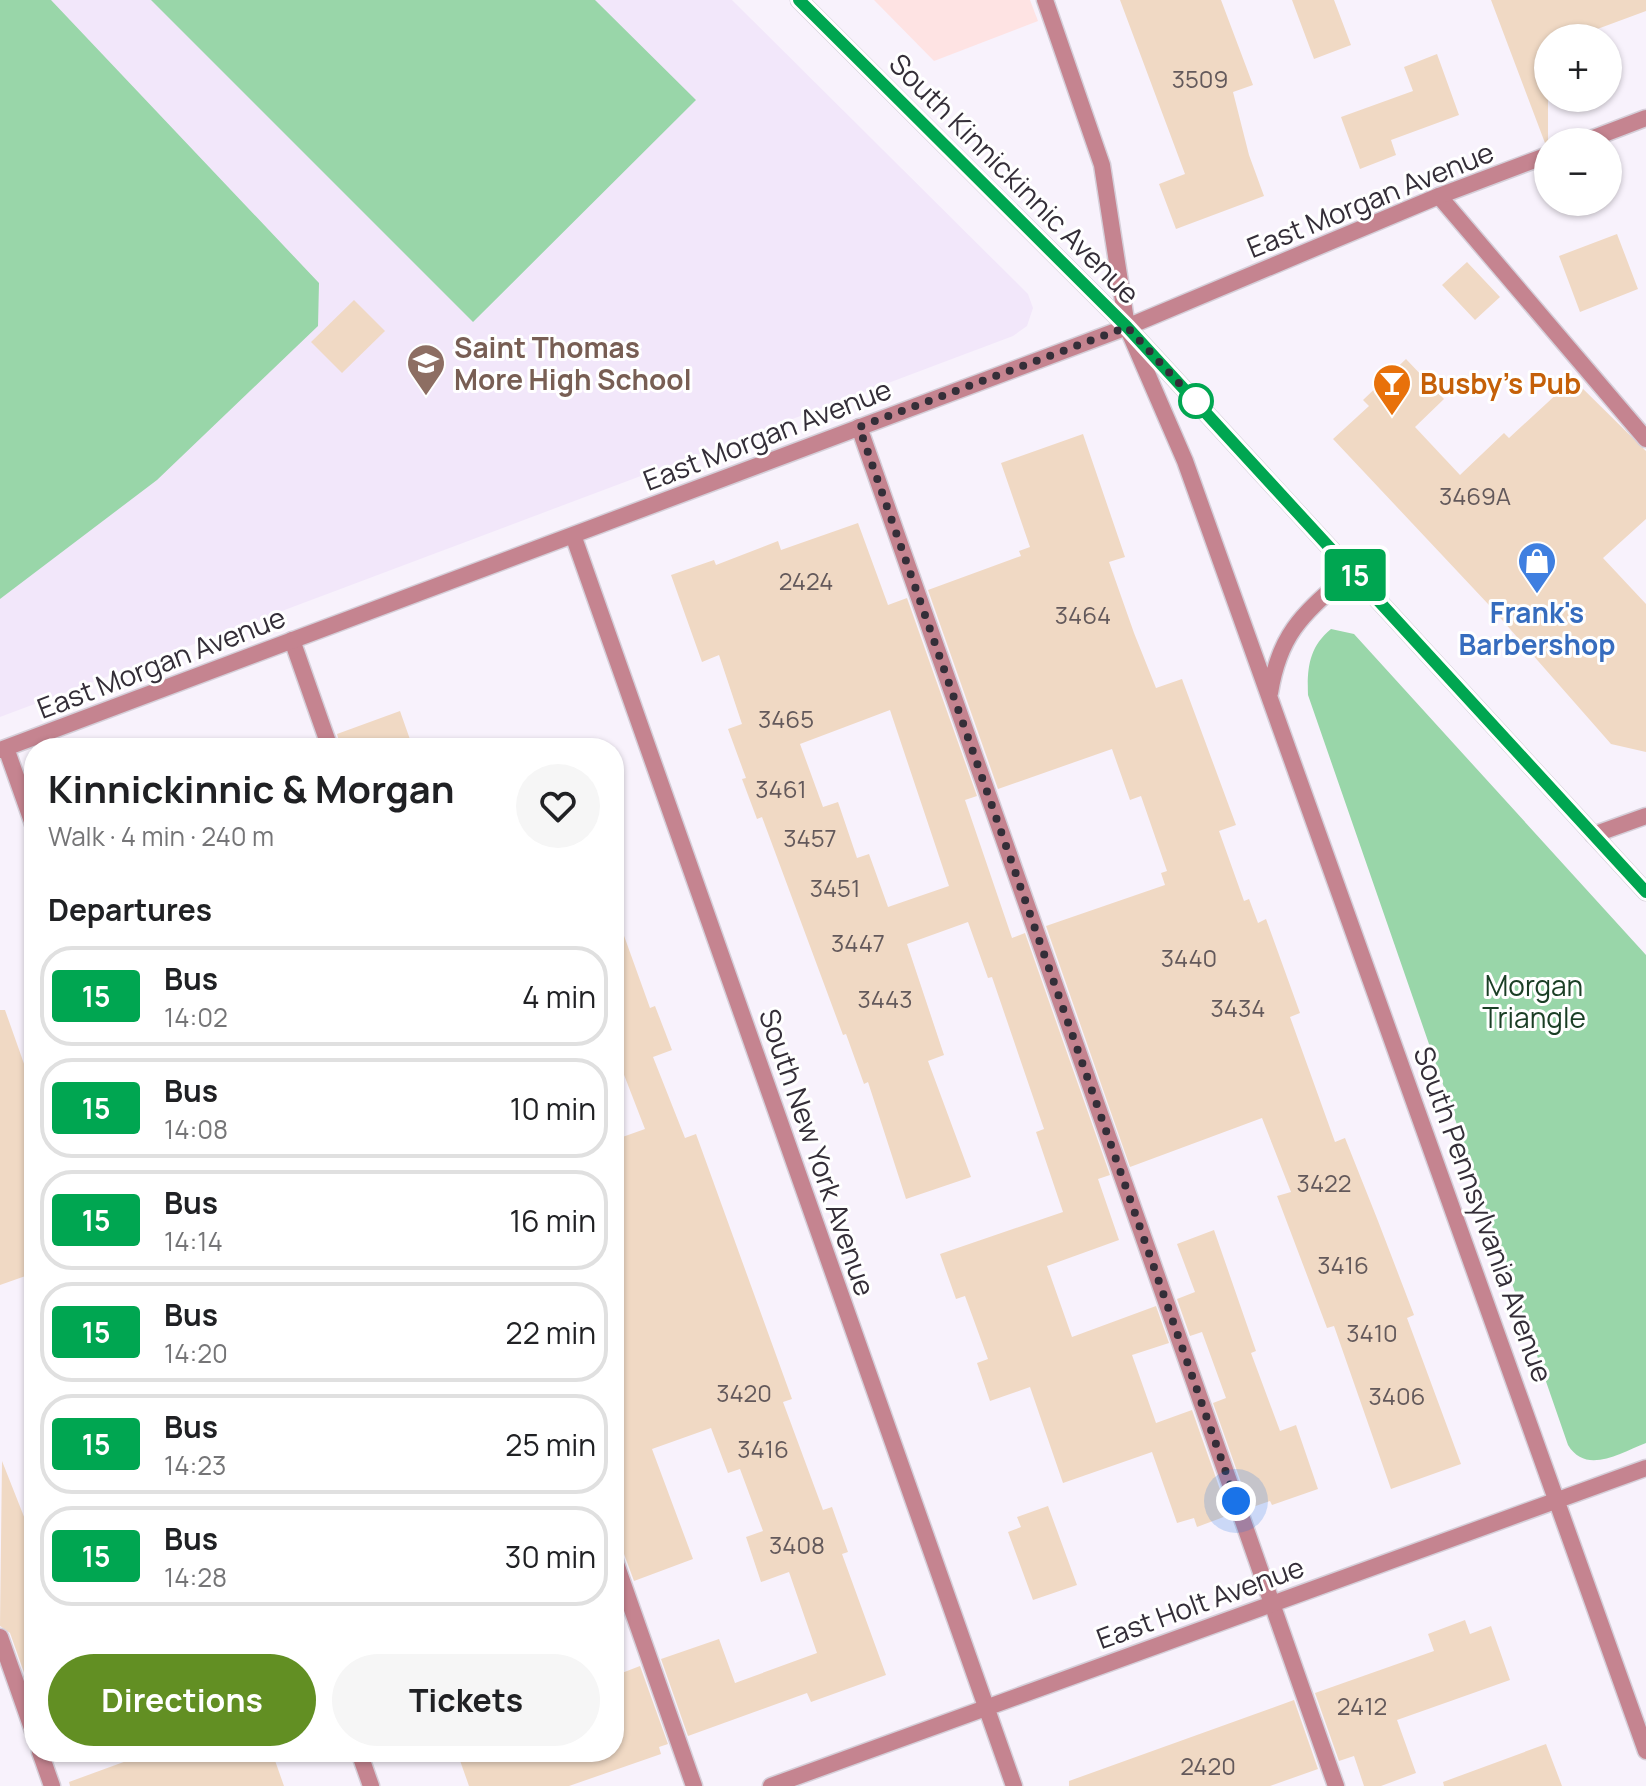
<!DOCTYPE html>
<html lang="en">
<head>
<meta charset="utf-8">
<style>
  body { margin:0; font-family:Manrope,sans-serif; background:#f6f6f6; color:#202124; height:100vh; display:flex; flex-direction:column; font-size:30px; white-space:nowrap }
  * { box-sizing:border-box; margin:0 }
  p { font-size:26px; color:#757577 }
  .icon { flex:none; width:44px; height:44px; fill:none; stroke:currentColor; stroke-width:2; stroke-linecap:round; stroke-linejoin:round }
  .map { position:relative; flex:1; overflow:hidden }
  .sheet { position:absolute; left:24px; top:738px; width:600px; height:1024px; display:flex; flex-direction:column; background:#fff; border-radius:32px; box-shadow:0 2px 6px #0004 }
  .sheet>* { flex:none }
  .badge { padding:0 16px; border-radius:6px; font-size:28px; line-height:52px }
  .buttons { position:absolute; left:1534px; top:24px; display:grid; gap:16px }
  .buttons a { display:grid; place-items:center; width:88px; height:88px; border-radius:50%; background:#fff; box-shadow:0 2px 6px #0004; font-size:40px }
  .you { position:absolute; width:40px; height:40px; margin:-20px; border:6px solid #fff; border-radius:50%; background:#1a73e8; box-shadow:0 0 0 12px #1a73e833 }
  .map>.badge { position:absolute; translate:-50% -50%; box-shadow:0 0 0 4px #fff }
  h2 { padding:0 24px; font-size:30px; line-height:72px }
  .round { display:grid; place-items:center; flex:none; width:84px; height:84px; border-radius:42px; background:#f6f6f6 }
  .head { display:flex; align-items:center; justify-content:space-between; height:136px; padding:0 24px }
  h1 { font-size:38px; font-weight:700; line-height:60px }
  .primary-button { display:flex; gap:16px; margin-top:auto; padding:16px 24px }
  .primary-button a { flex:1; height:92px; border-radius:48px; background:#628f23; color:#fff; font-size:32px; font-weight:700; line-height:92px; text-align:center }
  .primary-button a+a { background:#f6f6f6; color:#202124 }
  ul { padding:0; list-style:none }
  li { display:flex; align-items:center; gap:24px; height:100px; margin:0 16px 12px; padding:0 8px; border:4px solid #e0e0e0; border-radius:32px }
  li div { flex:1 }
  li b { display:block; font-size:30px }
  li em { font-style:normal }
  li .badge { min-width:88px; font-weight:700; text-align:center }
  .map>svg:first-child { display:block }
</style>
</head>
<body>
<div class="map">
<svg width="1646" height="1786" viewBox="0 0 1646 1786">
  <rect width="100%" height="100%" fill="#f8f2fc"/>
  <path fill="#fee3e3" d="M874,0H1030L1038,21L934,61Z"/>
  <path fill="#f2e7fa" d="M0,0H732L1028,294L1033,308L1027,326L1013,336L0,717Z"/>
  <path fill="#99d6a9" d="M0,0H51L319,283L318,326L157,480L0,599Z
    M151,0H595L696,100L473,322Z
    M1331,629L1354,634L1646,955V1443C1620,1453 1586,1475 1568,1445L1308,695C1307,668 1309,647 1331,629Z"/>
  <path fill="#f0d9c4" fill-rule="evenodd" d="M1120,0H1221L1253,85L1233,92L1249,155L1264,196L1176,229L1159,184L1185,174Z
    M1292,0H1334L1351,45L1314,59Z
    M1491,0H1646V11L1573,38H1548V142L1545,143Z
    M1437,54L1459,115L1391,140L1396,155L1360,169L1341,117L1413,91L1404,67Z
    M1617,234L1638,289L1580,312L1559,256Z
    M1467,262L1500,297L1475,320L1442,285Z
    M354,300L385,331L342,373L311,342Z
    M1406,359L1444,399L1415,427L1460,475L1504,433L1509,438L1573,379L1646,451V519L1603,558L1646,604V752L1611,744L1489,605L1333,439L1369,406L1363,400Z
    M1083,434L1125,557L1109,562L1134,633L1156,688L1182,679L1236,825L1219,831L1244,901L1249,899L1258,923L1266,919L1300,1013L1290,1017L1335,1142L1345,1138L1378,1221L1414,1315L1407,1318L1461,1464L1391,1489L1334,1326L1327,1328L1277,1196L1291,1192L1262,1118L1130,1167L1046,926L1165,885L1161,873L1167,871L1141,796L1130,800L1112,749L998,789L928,590L1021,556L1019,551L1030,547L1001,463Z
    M858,523L888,605L907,598L977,796L965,800L1012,938L1025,933L1110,1175L1098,1179L1119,1240L1047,1266L1072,1337L1156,1306L1169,1343L1132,1355L1156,1423L1192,1410L1229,1515L1197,1527L1194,1518L1177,1523L1152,1452L1063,1483L1030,1387L990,1401L977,1363L988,1359L965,1296L956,1299L940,1254L1063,1212L1036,1132L1044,1129L992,977L988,978L968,922L907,944L944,1055L928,1061L971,1177L906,1199L868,1082L864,1084L846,1034L843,1035L762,817L757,819L742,779L746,778L728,729L742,724L719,655L702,662L671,575L714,560L716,565L778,541L781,550ZM890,710L949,886L888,907L869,854L857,858L838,802L823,807L800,744Z
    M400,711L413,748H341L337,734Z
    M618,919L650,1008L655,1006L672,1050L653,1057L685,1138L696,1134L792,1399L783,1402L823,1510L832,1507L848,1552L842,1554L886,1675L811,1702L807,1693L688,1736L661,1659L719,1639L735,1683L817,1653L789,1572L761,1582L746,1537L763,1531L740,1469L728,1473L711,1428L652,1449L693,1559L634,1581L624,1554L614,1547V1140L645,1129L621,1067L614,1070V920Z
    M0,1010H5L34,1092V1273L0,1285Z
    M1214,1230L1256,1351L1251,1353L1280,1431L1296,1425L1318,1489L1272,1505L1270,1501L1250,1508L1213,1403L1226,1398L1202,1332L1190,1336L1177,1299L1195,1292L1177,1244Z
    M2,1461L34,1542V1701L10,1633L0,1626Z
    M1048,1506L1077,1585L1033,1600L1008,1532L1021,1527L1017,1517Z
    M1465,1620L1470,1634L1491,1626L1510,1680L1397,1720L1416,1773L1381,1786H1364L1354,1756L1339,1761L1315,1693L1434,1651L1428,1634Z
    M640,1666L668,1744L659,1747L661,1754L569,1786H469L457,1752H614V1676Z
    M1294,1700L1318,1769L1270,1786H1069V1781Z
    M1546,1744L1562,1786H1444L1443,1782Z
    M151,1752H272L284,1786H70L69,1782Z"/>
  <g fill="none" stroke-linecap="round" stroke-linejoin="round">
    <g stroke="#d5cfd9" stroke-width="19">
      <path id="lane" d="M1439,196L1646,439
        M859,427L1336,1786
        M292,640L330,748
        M614,1558L694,1786
        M0,1637L34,1734
        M40,1752L52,1786"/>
    </g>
    <g stroke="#d5cfd9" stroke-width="19">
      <path id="street" d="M1045,0L1102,165L1127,327L1185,461L1646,1751
        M1583,142L1646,118
        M573,535L1014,1786
        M1270,693C1280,630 1306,612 1352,571
        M6,748L34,827
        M0,750L1127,327L1439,196L1548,155
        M1593,835L1646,816
        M359,1752L371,1786
        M771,1786L1646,1468"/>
    </g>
    <g stroke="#d5cfd9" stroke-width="19">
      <path id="secondary" d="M799,0L1127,327L1646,892"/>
    </g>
    <use href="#lane" stroke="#c58490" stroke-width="16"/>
    <use href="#street" stroke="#c58490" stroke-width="16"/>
    <use href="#secondary" stroke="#a84b62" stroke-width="16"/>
  </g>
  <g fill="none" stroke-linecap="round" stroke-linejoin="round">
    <g stroke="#fff" stroke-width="18">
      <path id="line" d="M799,0L1127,327L1646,892"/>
    </g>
    <use href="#line" stroke="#00a651" stroke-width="12"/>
    <path stroke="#342e38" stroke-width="8" stroke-dasharray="0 14.4" d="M1196,401L1202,408L1127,327L859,427L1236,1501"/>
  </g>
  <defs>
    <g id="school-pin" transform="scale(2)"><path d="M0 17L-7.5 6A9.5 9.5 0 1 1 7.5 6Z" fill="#8d6e63" stroke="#fff"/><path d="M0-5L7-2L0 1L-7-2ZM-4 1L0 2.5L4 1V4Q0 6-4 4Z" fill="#fff"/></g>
    <g id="bar-pin" transform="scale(2)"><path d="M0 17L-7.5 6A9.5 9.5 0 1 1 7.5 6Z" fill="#e8710a" stroke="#fff"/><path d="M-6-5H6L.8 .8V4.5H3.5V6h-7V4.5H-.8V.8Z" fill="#fff"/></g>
    <g id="shop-pin" transform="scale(2)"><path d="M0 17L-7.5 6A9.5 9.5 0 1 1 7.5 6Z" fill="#3f7fe0" stroke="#fff"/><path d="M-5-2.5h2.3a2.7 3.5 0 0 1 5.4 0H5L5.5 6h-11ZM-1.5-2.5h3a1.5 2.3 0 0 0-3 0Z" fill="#fff"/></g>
  </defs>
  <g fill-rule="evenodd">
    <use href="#school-pin" x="426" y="363"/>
    <use href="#bar-pin" x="1392" y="383"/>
    <use href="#shop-pin" x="1537" y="561"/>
  </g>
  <circle fill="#fff" stroke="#00a651" stroke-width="4" cx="1196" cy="401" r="16"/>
  <g text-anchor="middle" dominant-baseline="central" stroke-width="6" stroke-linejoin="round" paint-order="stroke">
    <g font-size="24" fill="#63595b">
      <text x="1200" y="78">3509</text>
      <text x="1475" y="495">3469A</text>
      <text x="806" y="580">2424</text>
      <text x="1083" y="614">3464</text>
      <text x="786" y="718">3465</text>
      <text x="781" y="788">3461</text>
      <text x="810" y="837">3457</text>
      <text x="835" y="887">3451</text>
      <text x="858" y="942">3447</text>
      <text x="1189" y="957">3440</text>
      <text x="885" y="998">3443</text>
      <text x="1238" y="1007">3434</text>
      <text x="1324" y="1182">3422</text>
      <text x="1343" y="1264">3416</text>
      <text x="1372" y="1332">3410</text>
      <text x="744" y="1392">3420</text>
      <text x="1397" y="1395">3406</text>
      <text x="763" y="1448">3416</text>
      <text x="797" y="1544">3408</text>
      <text x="1362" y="1705">2412</text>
      <text x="1208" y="1765">2420</text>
    </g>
    <g font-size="28" fill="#342e38" stroke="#fff">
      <text transform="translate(1015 178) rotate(45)">South Kinnickinnic Avenue</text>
      <text transform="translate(1370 199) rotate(-22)">East Morgan Avenue</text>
      <text transform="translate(767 434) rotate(-21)">East Morgan Avenue</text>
      <text transform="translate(161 662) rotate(-21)">East Morgan Avenue</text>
      <text transform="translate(818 1152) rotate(71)">South New York Avenue</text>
      <text transform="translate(1484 1214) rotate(70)">South Pennsylvania Avenue</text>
      <text transform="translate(1200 1602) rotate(-20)">East Holt Avenue</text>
    </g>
    <g font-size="28" font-weight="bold" fill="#785e54" stroke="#fff" text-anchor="start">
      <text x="454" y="347">Saint Thomas<tspan x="454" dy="32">More High School</tspan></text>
    </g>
    <g font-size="28" font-weight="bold" fill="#c56008" stroke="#fff" text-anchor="start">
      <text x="1420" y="383">Busby's Pub</text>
    </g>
    <g font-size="28" font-weight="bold" fill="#366cbe" stroke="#fff">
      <text x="1537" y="612">Frank's<tspan x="1537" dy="32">Barbershop</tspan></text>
    </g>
    <g font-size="28" fill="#1a3e25" stroke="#fff">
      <text x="1534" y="985">Morgan<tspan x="1534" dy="32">Triangle</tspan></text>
    </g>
  </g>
</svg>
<div class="buttons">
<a>+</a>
<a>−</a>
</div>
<div class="you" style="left:1236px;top:1501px"></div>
<b class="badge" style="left:1355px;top:575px;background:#00a651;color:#fff">15</b>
<section class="sheet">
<div class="head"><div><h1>Kinnickinnic &amp; Morgan</h1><p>Walk · 4 min · 240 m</p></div><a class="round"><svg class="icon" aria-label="heart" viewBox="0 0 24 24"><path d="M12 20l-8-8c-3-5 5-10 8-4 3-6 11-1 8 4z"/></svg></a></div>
<h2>Departures</h2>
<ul>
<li><span class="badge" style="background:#00a651;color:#fff">15</span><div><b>Bus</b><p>14:02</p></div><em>4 min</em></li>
<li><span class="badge" style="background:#00a651;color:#fff">15</span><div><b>Bus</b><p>14:08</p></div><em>10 min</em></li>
<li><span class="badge" style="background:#00a651;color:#fff">15</span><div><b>Bus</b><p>14:14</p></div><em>16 min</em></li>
<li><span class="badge" style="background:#00a651;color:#fff">15</span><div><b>Bus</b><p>14:20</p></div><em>22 min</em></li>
<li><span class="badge" style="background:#00a651;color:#fff">15</span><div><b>Bus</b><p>14:23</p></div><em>25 min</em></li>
<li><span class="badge" style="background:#00a651;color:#fff">15</span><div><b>Bus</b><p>14:28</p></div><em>30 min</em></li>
</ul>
<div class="primary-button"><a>Directions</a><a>Tickets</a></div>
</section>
</div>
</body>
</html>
